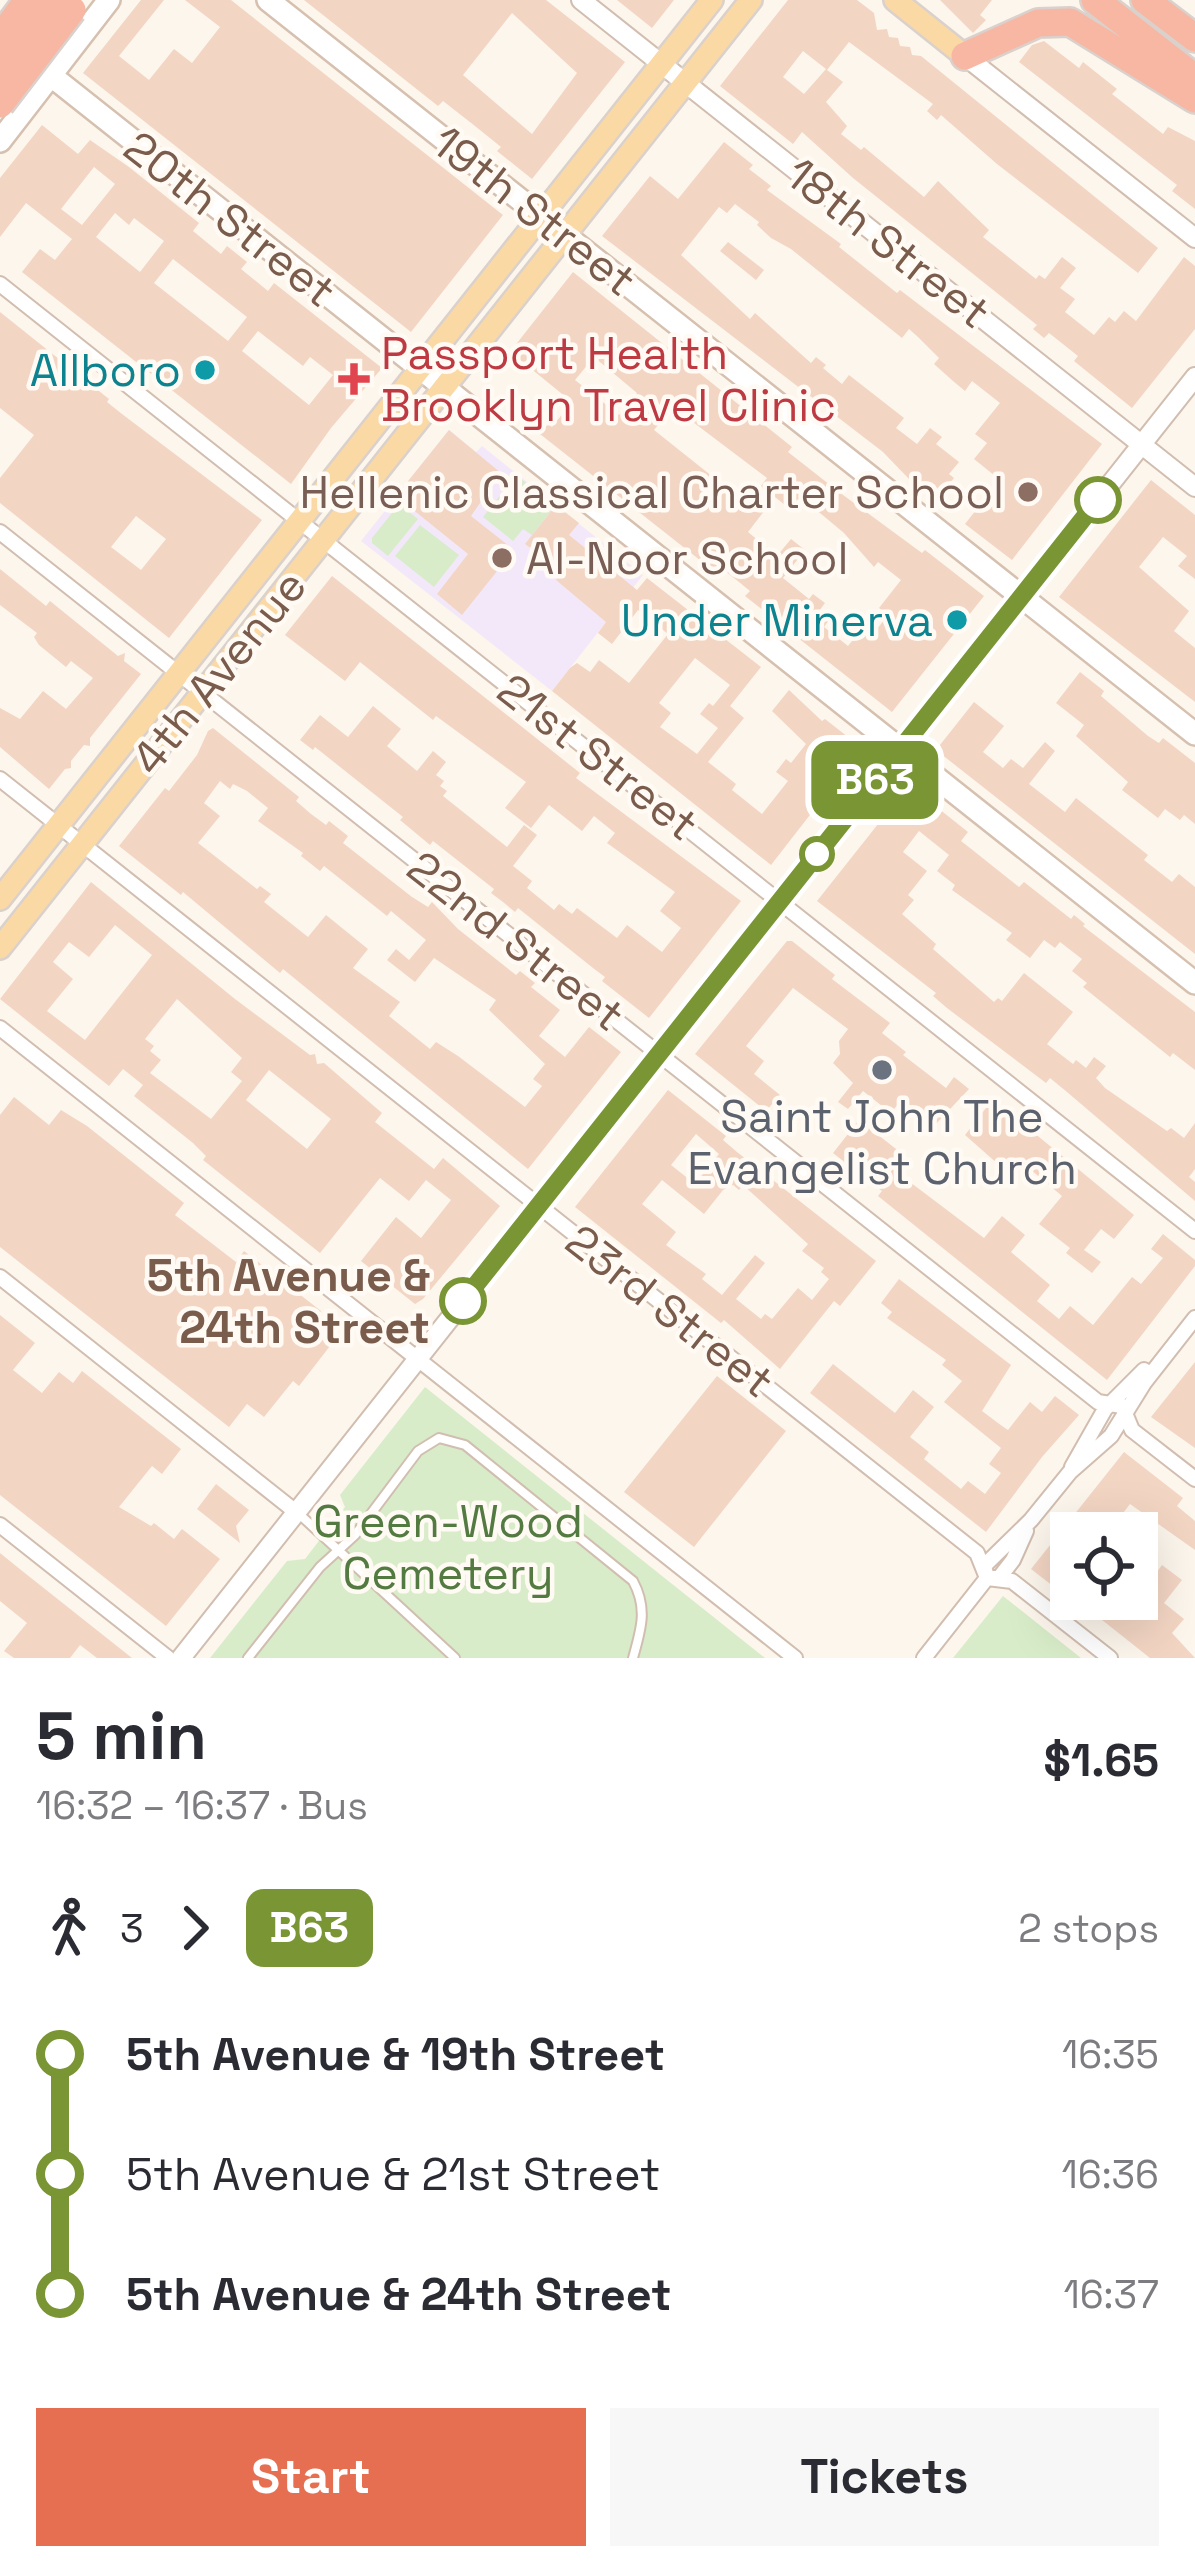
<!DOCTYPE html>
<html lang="en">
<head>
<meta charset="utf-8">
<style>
  body { margin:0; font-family:"Space Grotesk",sans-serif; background:#f7f7f7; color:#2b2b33; height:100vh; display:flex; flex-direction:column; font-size:45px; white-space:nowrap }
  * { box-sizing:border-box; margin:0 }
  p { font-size:39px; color:#7c7c81 }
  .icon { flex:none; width:66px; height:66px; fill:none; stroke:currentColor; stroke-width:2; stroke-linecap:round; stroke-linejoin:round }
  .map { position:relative; height:1658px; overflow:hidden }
  .details { display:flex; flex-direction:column; background:#fff; flex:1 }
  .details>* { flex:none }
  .badge { padding:0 24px; border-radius:18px; font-size:42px; line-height:78px }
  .buttons { position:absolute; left:1050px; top:1512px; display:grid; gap:24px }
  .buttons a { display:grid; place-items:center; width:108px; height:108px; border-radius:0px; background:#fff; box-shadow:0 12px 48px #0002; font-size:60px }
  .map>.badge { position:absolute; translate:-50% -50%; box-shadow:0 0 0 6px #fff }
  .legs { display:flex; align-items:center; gap:18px; height:132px; padding:0 36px; font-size:39px }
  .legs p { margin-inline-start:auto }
  .head { display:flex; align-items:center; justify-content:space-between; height:204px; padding:0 36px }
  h1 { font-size:66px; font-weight:700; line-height:90px }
  .action { display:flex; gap:24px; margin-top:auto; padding:24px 36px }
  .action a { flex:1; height:138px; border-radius:0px; background:#e76f51; color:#fff; font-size:48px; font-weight:700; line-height:138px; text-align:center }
  .action a+a { background:#f7f7f7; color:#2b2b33 }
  ul { padding:0 36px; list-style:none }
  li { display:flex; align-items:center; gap:42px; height:120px; font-size:45px }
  li i { display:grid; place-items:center; width:18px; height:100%; margin:0 15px; background:currentColor }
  li i::after { content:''; width:30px; height:30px; margin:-15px; border:9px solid; border-radius:50%; background:#fff }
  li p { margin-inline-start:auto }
  li:first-child i { background:linear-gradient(#0000 50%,currentColor 0) }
  li:last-child i { background:linear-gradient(currentColor 50%,#0000 0) }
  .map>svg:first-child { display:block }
</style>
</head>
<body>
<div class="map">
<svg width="1195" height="1658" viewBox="0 0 1195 1658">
  <rect width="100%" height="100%" fill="#fdf6ec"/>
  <path fill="#f3e8fa" d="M449,430L476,452L482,446L643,575L552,691L361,541Z"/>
  <path fill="#d8ecc9" d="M516,475L555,506L532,535L523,529L513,541L483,517Z
    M399,504L418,519L388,556L372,543V538Z
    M420,525L459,555L434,587L395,556Z
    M425,1387L765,1658H210L287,1561L305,1559L345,1507L340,1495Z
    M1003,1596L1081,1658H953Z"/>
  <path fill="#f3d5c3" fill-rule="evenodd" d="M141,0H164L119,56L149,80L174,49L192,63L220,27L185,0H231L503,215L411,332L83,73Z
    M304,0H546L625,62L532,179L497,151L501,147L475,126L443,101L438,106ZM512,13L577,73L532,134L463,75Z
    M617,0H674L652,28Z
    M788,0H857L874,13L877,30L887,29L889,37L898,38L900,46L910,47L912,55L921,56L1158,248L1138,273L997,164L941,115L937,120L927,111L933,104L849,42L827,70L843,82L826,102L847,126L841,134L861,150L864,147L924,197L938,181L989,230L983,237L1036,279L1039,275L1045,279L1062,257L1076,268L1060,288L1075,299L1065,312L1094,335L1109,317L1115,322L1124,311L1136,321L1184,257L1195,266V329L1132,408L1074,361L1078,356L1049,333L1044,338L1033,329L1037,325L853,178L802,132L793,144L720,86ZM803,51L826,69L804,94L783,77Z
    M940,0H992L980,15L986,20L973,33Z
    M1044,41L1079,68L1083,62L1117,89L1112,94L1163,134L1168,127L1195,141V209L1172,191L1177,185L1019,62L1032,45Z
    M42,125L78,154L90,140L129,167L199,223L193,231L221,254L227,246L247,262L241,269L268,291L274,283L382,368L331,428L291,484L22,272L40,249L55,260L72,239L26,203L0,237V178ZM94,167L115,184L82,225L61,209ZM115,213L129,225L134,218L164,241L140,272L96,237ZM173,259L247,317L228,341L154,283ZM258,331L303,366L310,357L333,375L309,405L242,351Z
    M724,142L753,165L749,169L771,186L767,190L841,244L839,247L897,293L900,290L1102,444L1012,560L965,524L980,505L985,508L1005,484L974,459L987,443L975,434L1000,403L972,381L965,391L953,381L934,364L939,358L918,337L909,329L902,338L791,249L771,238L757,225L759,222L735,204L727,213L719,207L681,255L750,319L755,313L811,363L816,357L826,365L823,368L842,384L849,375L904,418L896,428L917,444L930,428L942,437L936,444L959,462L949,474L954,478L939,497L911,476L909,479L883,452L602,236L650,176L678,199Z
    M728,242L764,270L756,280L720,251Z
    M573,272L792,447L788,452L839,492L922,553L925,550L984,596L892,712L745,596L750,591L739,582L720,567L715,572L540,434L548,424L552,427L572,402L524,363L520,368L506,357ZM594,357L637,393L619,415L575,380ZM673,407L767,478L747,504L654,430ZM775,497L790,509L798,499L808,503L844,533L874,567L878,562L901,580L879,608L888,615L870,638L860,631L848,646L824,627L829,620L819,611L825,603L813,594L809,599L783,578L805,550L791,539L777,556L748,532Z
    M0,312L109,399L107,402L122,414L262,520L169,638L0,503V478L34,435L0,408ZM136,516L166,539L141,570L111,547Z
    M449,430L501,473L471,516L514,550L462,615L437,594L468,554L396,496Z
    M1151,480L1195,515V579L1178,566L1187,556L1163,537L1139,567L1189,611L1174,631L1195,648V702L1059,597Z
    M556,505L579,523L569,535L637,590L647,578L761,667L730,706L744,718L708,762L736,784L732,790L762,814L788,781L776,772L786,759L791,763L806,744L772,711L789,690L822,721L825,719L862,748L771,865L552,691L570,668L577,663L590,672L599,660L629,683L668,634L638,610L612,644L598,633L606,622L556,580L563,571L525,544ZM695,658L730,685L713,706L709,703L700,714L718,728L697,754L660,727L671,713L659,703Z
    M0,569L46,606L50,601L118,656L125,653L124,661L141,674L90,738V746L84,745L71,761V768L65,769L49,789L0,747V708L20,719L43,691L66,709L93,678L71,661L66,667L39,645L34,637L37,633L0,605Z
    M332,576L580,773L576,778L741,901L649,1018L602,981L605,977L593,968L518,908L515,912L503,902L491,893L494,889L433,841L430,845L400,820L403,817L315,747L313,750L300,740L320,715L348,737L373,706L401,729L387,746L417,771L433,751L446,762L436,775L444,781L440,786L447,791L443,796L507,847L524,825L537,835L513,866L532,881L527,888L554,910L559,904L572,914L577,908L617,938L627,925L662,952L681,928L660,911L675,892L607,843L615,833L594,816L582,831L549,805L531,828L505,808L526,782L436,716L433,720L360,662L345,681L285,635Z
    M1080,672L1104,691L1101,696L1148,736L1159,743L1163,738L1195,763V824L1184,815L1180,820L1165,809L1158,818L1122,790L1128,782L1076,736L1084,725L1056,703Z
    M974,702L1004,726L983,752L1003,768L1011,759L1023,768L1045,742L1055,751L1029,784L1065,812L1076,798L1148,855L1144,860L1172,882L1179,874L1195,887V954L936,750Z
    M213,728L299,797L296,801L311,814L326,825L329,821L348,836L343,843L412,897L428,907L432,902L458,929L516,975L520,971L535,983L531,987L560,1010L539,1036L565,1057L589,1027L621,1052L528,1169L283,969L280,973L183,892L181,895L119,846L165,788L169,791L197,755L208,731ZM220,781L230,789L233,784L247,791L268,808L258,821L303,853L301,856L320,871L324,866L387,916L391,911L426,940L409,960L396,949L387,960L415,982L434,958L496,1000L489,1010L545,1064L533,1079L542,1086L525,1107L458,1056L436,1042L430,1049L389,1016L400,1002L353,968L368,949L326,915L308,937L264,902L271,894L260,886L257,889L198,843L220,816L204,803Z
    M909,785L968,832L961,841L970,848L1019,887L1024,882L1071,919L1074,915L1085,924L1083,926L1195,1012V1070L1173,1053L1170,1057L1083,987L1087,983L1072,971L1082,959L1060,942L1055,948L1044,940L1030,958L1006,940L1012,933L952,890L955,885L937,871L949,855L919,831L903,852L927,871L908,895L914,900L902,914L936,944L933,949L994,1002L998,998L1002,1001L1024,973L1073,1012L1047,1044L1073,1064L1076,1060L1086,1068L1094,1057L1106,1066L1096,1078L1105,1088L1167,1131L1171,1128L1184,1138L1195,1123V1169L1189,1177L1195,1182V1201L1067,1092L1050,1078L1046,1083L947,1008L933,996L936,993L817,901Z
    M91,882L235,999L310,1055L315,1054L317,1064L324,1063L382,1113L375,1122L419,1157L434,1169L443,1158L500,1206L423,1299L415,1304L361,1261L396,1217L421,1238L451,1200L426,1180L409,1201L380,1178L320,1253L203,1160L206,1156L193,1143L134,1096L143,1085L123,1069L109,1086L0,999ZM115,925L152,955L85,1040L47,1011L73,979L53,962L69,942L89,957ZM177,999L242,1058L231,1072L242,1081L211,1119L150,1073L161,1060L150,1051L154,1046L145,1039ZM269,1070L331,1119L307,1149L246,1100Z
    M787,941H792L835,975L832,979L890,1023L882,1033L906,1052L903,1055L946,1088L954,1077L969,1089L935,1125L902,1099L891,1113L863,1091L848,1109L838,1102L853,1083L833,1063L840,1054L839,1041L848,1029L793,988L746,1046L764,1061L754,1074L780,1095L766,1111L695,1054Z
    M668,1090L726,1136L723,1140L737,1152L876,1261L840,1306L834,1301L780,1369L724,1320L721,1323L575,1207ZM696,1134L719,1154L695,1184L671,1165ZM662,1180L704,1214L723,1190L733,1185L739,1190L743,1185L808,1244L802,1251L824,1268L821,1272L829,1279L812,1300L798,1288L772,1319L765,1314L761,1319L736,1299L765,1263L755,1255L722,1295L702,1279L706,1274L666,1245L676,1232L642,1204Z
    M14,1097L49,1125L61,1110L87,1126L184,1203L175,1215L236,1262L244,1251L321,1311L307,1328L330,1346L299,1386L293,1381L264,1417L247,1404L229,1427L0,1247V1115Z
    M993,1099L1134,1215L1114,1239L1101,1229L1084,1250L1101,1262L1092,1273L1066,1253L1070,1248L1039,1224L1062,1196L1018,1159L1007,1172L965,1135Z
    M859,1120L905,1156L894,1170L984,1238L1002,1216L1025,1235L1011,1252L1050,1285L1037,1301L1059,1319L1070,1306L1093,1325L1132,1277L1141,1284L1163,1258L1151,1249L1163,1234L1195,1260V1266L1107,1380L878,1196L882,1191L867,1180L871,1175L851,1160L847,1164L833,1153Z
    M899,1279L1011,1365L982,1411L1002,1426L1008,1430L1030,1402L1042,1412L1055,1396L1079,1415L1042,1457L986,1532L810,1393L833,1364L895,1413L913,1390L934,1407L910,1437L929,1452L924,1459L961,1489L968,1481L985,1494L1001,1473L989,1464L1001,1448L944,1402L962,1381L942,1365L946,1360L887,1318L892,1312L881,1303Z
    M0,1315L35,1343L13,1370L42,1393L59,1372L73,1383L82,1371L181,1449L162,1474L152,1466L119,1507L151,1526L154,1523L174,1539L182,1529L220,1559L166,1626L0,1495Z
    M1195,1362V1448L1151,1417Z
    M717,1376L786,1431L694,1547L624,1492Z
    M1124,1452L1183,1498L1177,1506L1195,1521V1550L1130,1504L1108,1533H1071V1599H1137V1582L1145,1588L1162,1565L1182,1580L1164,1603L1184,1619L1172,1633L1195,1658H1150L1092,1612L1090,1615L1031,1569Z
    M216,1484L249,1510L236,1526L240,1543L197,1509Z
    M0,1553L21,1570L132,1658H97L80,1645L70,1658H14L4,1651L27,1623L0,1601Z"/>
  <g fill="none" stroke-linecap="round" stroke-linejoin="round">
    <g stroke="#d1beb0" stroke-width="12">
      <path id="service" d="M298,1513L455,1658
        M248,1658L320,1567L355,1535L418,1451L439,1438L465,1445L633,1581C648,1609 641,1629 633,1658"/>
    </g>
    <g stroke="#d1beb0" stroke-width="18">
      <path id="minor" d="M0,284L1195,1231
        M0,532L1098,1402L1122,1406L1132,1430L1195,1479
        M0,779L977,1553L987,1578L1012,1581L1110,1658
        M0,1028L795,1658
        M0,1277L296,1512
        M1072,1467L1105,1409L1144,1370
        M0,1525L168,1658
        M992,1578H999L1013,1560L1026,1531
        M924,1658L987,1578L984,1566L1031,1520L1070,1472L1111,1436L1144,1383L1195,1318"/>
    </g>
    <g stroke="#d1beb0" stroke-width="22">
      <path id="tertiary" d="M581,0L1195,487
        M965,56L1195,238
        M181,1658L1195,377"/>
    </g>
    <g stroke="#d6c0b0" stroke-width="26">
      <path id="secondary" d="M268,0L1195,734
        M25,55L1195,983
        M0,141L109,0"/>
    </g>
    <g stroke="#dad1cd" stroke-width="26">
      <path id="primary" d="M895,0L965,56
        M0,899L712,0
        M0,948L751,0"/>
    </g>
    <g stroke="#dad1cd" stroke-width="32">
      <path id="motorway" d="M1095,0L1195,78
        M1145,0L1195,38
        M965,56L1038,23L1070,22L1195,99"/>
    </g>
    <use href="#service" stroke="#fff" stroke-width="8"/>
    <use href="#minor" stroke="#fff" stroke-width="14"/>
    <use href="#tertiary" stroke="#fff" stroke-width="18"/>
    <use href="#secondary" stroke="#fff" stroke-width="21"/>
    <use href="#primary" stroke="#fbd9a5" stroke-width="21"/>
    <use href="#motorway" stroke="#f7b7a3" stroke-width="27"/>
    <g stroke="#dad1cd" stroke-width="32" stroke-linecap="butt">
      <path id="motorway-bridge" d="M0,38L28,0
        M0,68L53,0
        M0,104L72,10"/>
    </g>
    <use href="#motorway-bridge" stroke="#f7b7a3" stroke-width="27"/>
  </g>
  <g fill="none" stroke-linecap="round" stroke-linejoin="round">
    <g stroke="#fff" stroke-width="27">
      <path id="line-1" d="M463,1301L1098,500"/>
    </g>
    <use href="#line-1" stroke="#799534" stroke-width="18"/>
  </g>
  <g fill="#0f9aa8" stroke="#fffaf3" stroke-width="4.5">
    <circle cx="205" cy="370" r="12"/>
    <circle cx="957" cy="620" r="12"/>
  </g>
  <path fill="#e0444e" stroke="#fffaf3" stroke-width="4.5" d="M348 361h12v12h12v12h-12v12h-12v-12h-12v-12h12z"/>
  <g fill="#8d6e63" stroke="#fffaf3" stroke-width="4.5">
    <circle cx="1028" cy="492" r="12"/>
    <circle cx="502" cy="558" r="12"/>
  </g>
  <g fill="#fff" stroke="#799534" stroke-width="6">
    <circle cx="1098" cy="500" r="21"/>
    <circle cx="817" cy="854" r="15"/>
    <circle cx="463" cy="1301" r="21"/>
  </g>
  <circle fill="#6b7280" stroke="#fffaf3" stroke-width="4.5" cx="882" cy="1070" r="12"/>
  <g text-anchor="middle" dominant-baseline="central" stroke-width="9" stroke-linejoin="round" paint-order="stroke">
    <g font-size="45" fill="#7a5c4d" stroke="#fffaf3">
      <text transform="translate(534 211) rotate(38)">19th Street</text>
      <text transform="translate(230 219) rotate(38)">20th Street</text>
      <text transform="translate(888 243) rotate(38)">18th Street</text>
      <text transform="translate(219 672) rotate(-51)">4th Avenue</text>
      <text transform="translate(598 757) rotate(38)">21st Street</text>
      <text transform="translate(516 941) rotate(38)">22nd Street</text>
      <text transform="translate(670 1311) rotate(38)">23rd Street</text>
    </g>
    <g font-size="45" fill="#be3a42" stroke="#fffaf3" text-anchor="start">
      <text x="381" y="353">Passport Health<tspan x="381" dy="52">Brooklyn Travel Clinic</tspan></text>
    </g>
    <g font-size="45" fill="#0d838f" stroke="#fffaf3" text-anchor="end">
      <text x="181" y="370">Allboro</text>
      <text x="933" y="620">Under Minerva</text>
    </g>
    <g font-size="45" fill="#785e54" stroke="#fffaf3" text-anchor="end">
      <text x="1004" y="492">Hellenic Classical Charter School</text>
      <text x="526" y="558" text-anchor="start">Al-Noor School</text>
    </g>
    <g font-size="45" fill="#5b616d" stroke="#fffaf3">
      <text x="882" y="1116">Saint John The<tspan x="882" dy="52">Evangelist Church</tspan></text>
    </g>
    <g font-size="45" font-weight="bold" fill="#7a5c4d" stroke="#fffaf3" text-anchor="end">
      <text x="430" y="1275">5th Avenue &amp;<tspan x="430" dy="52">24th Street</tspan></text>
    </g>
    <g font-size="45" fill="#537a41" stroke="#fffaf3">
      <text x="448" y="1521">Green-Wood<tspan x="448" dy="52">Cemetery</tspan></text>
    </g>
  </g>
</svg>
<div class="buttons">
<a><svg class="icon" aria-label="locate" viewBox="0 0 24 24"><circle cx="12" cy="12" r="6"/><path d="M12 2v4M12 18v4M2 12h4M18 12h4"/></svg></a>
</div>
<b class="badge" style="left:875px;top:780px;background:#799534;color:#fff">B63</b>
</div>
<section class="details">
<div class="head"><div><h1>5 min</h1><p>16:32 – 16:37 · Bus</p></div><b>$1.65</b></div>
<div class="legs"><svg class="icon" aria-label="walk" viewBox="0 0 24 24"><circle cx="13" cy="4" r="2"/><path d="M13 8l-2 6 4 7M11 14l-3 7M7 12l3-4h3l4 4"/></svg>3<svg class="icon" aria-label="forward" viewBox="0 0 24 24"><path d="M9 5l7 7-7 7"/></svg><b class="badge" style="background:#799534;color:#fff">B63</b><p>2 stops</p></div>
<ul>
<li><i style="color:#799534"></i><b>5th Avenue &amp; 19th Street</b><p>16:35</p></li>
<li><i style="color:#799534"></i><span>5th Avenue &amp; 21st Street</span><p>16:36</p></li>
<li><i style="color:#799534"></i><b>5th Avenue &amp; 24th Street</b><p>16:37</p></li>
</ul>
<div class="action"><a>Start</a><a>Tickets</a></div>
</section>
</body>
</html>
